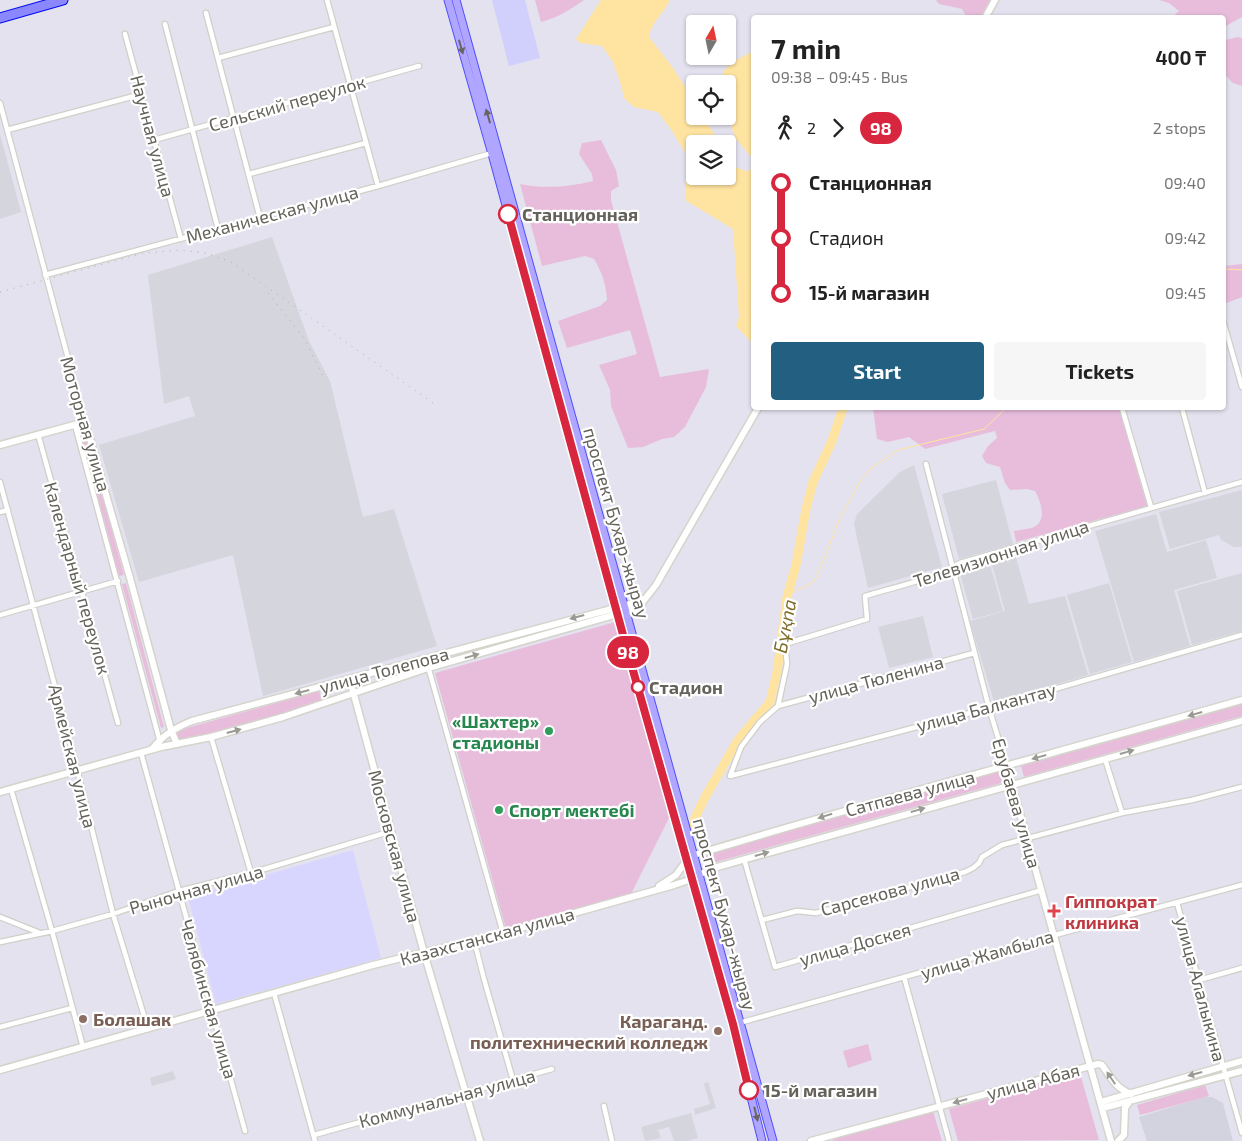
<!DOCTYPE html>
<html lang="en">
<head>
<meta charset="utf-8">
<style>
  body { margin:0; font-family:"Exo 2",sans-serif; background:#f6f6f6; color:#222; height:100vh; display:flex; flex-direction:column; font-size:19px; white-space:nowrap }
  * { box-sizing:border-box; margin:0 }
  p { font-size:16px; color:#767676 }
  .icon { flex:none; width:28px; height:28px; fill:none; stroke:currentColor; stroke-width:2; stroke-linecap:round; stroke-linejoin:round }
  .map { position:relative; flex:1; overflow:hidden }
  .panel { position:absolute; left:751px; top:15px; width:475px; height:395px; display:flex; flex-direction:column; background:#fff; border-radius:5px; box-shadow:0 1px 4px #0004 }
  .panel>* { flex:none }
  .badge { padding:0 10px; border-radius:16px; font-size:18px; line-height:32px }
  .needle { width:32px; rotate:9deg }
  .tools { position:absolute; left:686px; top:15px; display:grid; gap:10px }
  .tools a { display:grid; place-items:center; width:50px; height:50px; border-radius:5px; background:#fff; box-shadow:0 1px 4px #0004; font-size:25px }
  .map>.badge { position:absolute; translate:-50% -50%; box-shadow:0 0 0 2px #fff }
  .legs { display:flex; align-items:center; gap:8px; height:55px; padding:0 20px; font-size:16px }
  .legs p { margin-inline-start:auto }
  .head { display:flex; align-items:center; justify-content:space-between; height:85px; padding:0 20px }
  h1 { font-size:28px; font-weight:700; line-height:38px }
  .action { display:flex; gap:10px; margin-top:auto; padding:10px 20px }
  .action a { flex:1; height:58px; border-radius:5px; background:#225f80; color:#fff; font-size:20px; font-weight:700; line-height:58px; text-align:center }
  .action a+a { background:#f6f6f6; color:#222 }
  ul { padding:0 20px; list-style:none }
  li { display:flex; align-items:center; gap:18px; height:55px; font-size:19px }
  li i { display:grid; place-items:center; width:8px; height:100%; margin:0 6px; background:currentColor }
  li i::after { content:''; width:12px; height:12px; margin:-6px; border:4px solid; border-radius:50%; background:#fff }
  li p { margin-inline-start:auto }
  li:first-child i { background:linear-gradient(#0000 50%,currentColor 0) }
  li:last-child i { background:linear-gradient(currentColor 50%,#0000 0) }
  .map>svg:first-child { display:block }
</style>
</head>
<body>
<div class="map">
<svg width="1242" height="1141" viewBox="0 0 1242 1141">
  <rect width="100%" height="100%" fill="#e3e2ee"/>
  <path fill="#d8d6ff" d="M353,850L381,958L216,1004L188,897Z"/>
  <path fill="#d5d5dd" d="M0,134L21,212L0,219Z
    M272,237L309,341L330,381L363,517L394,509L437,646L263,696L233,555L139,582L99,445L195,416L189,396L164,404L148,275Z
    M914,465L942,567L868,588L854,524L857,514L900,472Z
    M996,480L1013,544L959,559L942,494Z
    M1242,490V547H1234L1221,540L1219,535L1170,549L1159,512Z
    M1156,514L1167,552L1206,540L1217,578L1174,590L1190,646L1134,662L1095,531Z
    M1015,554L1029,604L1065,596L1088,675L994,702L970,621L1005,611L991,561Z
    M989,561L1003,611L973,619L959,570Z
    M1242,573V631L1192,645L1177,591Z
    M1109,583L1132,662L1090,674L1067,595Z
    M923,616L933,657L889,668L878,627Z
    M173,1071L176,1079L152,1086L150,1078Z
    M708,1082L716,1108L695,1115L694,1109L710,1104L704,1084Z
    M691,1113L698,1138L686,1141H674L669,1127L658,1130L661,1138L645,1141L641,1127Z"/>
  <path fill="#d3d3e0" d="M1204,1097H1212L1223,1103L1233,1141H1147L1139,1117Z"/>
  <path fill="#e8bddc" d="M535,0H584C570,10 557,18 541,22Z
    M936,0H990L981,17L967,18L962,9L939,4Z
    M1159,0H1242V17L1224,27V18L1172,17L1179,11L1169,3Z
    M1238,37L1242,38V86L1233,83L1224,74V43L1225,40Z
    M601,140L616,170L619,186L611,191V200L660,377L709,369L706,387L685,427L674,437L662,439L643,447L628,448L611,406L610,390L599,365L637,354L630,330L567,348L558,321L600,306L607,300C606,284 602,272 594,259L585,256L542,266L520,184C544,189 569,187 593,181L592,174L579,154L582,143Z
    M1242,264V297L1224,304V266Z
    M873,408H1119L1147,506L1016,542L1014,531C1020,530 1029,529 1034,527C1048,520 1040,500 1035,491L1027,489L1010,490L1005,483L1000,467L986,463L982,456L988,446L997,438L995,431L925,449L909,437L888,442L877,439Z
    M87,438L124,575L119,576L82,439Z
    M126,583L164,727L161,728L122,584Z
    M615,622L671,814L631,894L506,929L435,673Z
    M319,691L322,701L284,714L179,741L176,731Z
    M1242,704V716L1024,777L1021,766Z
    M1002,771L1005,782L705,865L702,854Z
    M868,1044L872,1060L848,1068L843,1051Z
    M1080,1073L1099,1140L958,1141L949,1109Z
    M1205,1085L1209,1096L1140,1115L1137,1105Z
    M933,1111L942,1141H833L832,1140Z"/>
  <path fill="#d1cffc" d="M492,0H525L540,58L509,66Z"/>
  <path fill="#ffe4a1" d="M601,0H670C663,15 651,22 649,37L673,68L695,103V116H703L720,144H695V176H728V155L735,167L749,172L754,163V345L736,326L739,317L733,229L685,200L688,157L672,131L658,112L634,107L624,98L621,85L613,62L602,46L580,43L576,39Z
    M754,51V160L736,139L727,116L728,84H720C721,65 740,58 754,51Z"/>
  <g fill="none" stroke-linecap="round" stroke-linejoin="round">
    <path stroke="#ffe4a1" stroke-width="1" d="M1224,269L1242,270
      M788,593L805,587L813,582L818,574L840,518L860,481L870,469L898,450L984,429L1006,408"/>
    <path stroke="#ffe4a1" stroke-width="9" d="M691,827L704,799L738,740L770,702L777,672L787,597L796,565L806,509L813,482L832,441L843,408"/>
    <g stroke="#d0d0c9" stroke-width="7">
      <path id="street" d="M327,0L378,186
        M206,13L260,218
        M165,24L218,229
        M125,34L181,239
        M218,58L334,27
        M0,103L85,422
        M7,130L142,94
        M154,140L419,66
        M249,174L366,143
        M45,275L378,186L492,153
        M1224,324L1242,387
        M1122,408L1151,507
        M1182,408L1205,493
        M75,425L160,742
        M38,434L118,723
        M926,464L989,708L1007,767
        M0,482L75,761L113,914L148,1029
        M0,512L8,510
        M0,615L118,581
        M426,659L503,933
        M778,706L974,653
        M211,737L251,873
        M141,753L245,1131
        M1105,759L1122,813
        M730,776L741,747L760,722L778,706L787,664L785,644L867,619L865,596C895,587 933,579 960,563L1242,482
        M730,776L989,708L1242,635
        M11,789L52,931L83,1047
        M744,859L775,967L1042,890
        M1177,903L1242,1133
        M0,917L40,933
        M762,920L797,911L816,913L965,872L973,868L979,863L982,857L1002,845L1122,813L1192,800L1242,787
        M474,940L484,979L513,1080
        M0,942L52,931L113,914L179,891L251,873L392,831
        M904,977L949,1141
        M1199,980L1242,968
        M274,993L315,1141
        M739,1023L1055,935L1242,885
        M0,1027L72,1008
        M604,1106L612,1141
        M314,1135L552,1069"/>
    </g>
    <g stroke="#d4d4cb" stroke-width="9">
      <path id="secondary" d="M985,18L995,0
        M0,445L85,422L130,578L171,730L177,744
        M350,680L424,953L480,1141
        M152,749C163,735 175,728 192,721L634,603L643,599
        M1007,767L1111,1141
        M0,792L161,747L211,737L283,717L428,668L635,609L641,604L656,585L758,408
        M659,886L676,875L687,860L694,855C876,800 1059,752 1242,700
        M0,1070L373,965L503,933L674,885L692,879L710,869L1242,721
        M1101,1102L1242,1061
        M1103,1108L1242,1071
        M811,1141L1098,1064L1102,1065C1111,1078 1116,1088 1131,1094
        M1118,1141L1124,1135L1125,1108L1130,1101"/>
    </g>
    <g stroke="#4f50fa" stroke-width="9">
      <path id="primary" d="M448,0L492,154L625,642L733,1025L762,1141
        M456,0L773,1141"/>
    </g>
    <g stroke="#0009f0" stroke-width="11">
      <path id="highway" d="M0,18L63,0"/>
    </g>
    <use href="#street" stroke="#fff" stroke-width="4.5"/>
    <use href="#secondary" stroke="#fff" stroke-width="6"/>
    <use href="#primary" stroke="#b0a6ff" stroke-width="7"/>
    <use href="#highway" stroke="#8b88ff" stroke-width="9"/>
    <path stroke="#b0afad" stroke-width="1" stroke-dasharray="1 6" stroke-linecap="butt" d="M0,292L144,253L181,250L205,253L231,262L433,403
      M268,293L304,338L325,380"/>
  </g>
  <defs><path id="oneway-solid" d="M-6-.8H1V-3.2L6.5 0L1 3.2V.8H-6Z" transform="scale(1.25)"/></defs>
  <g fill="#686562">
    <use href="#oneway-solid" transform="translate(461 47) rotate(74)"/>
    <use href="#oneway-solid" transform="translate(488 116) rotate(-106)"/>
    <use href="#oneway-solid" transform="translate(756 1114) rotate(76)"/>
  </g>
  <g fill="#9a9994">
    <use href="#oneway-solid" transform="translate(577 617) rotate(165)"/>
    <use href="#oneway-solid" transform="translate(472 656) rotate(-16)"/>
    <use href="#oneway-solid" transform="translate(302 692) rotate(165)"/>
    <use href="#oneway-solid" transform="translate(1195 714) rotate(164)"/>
    <use href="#oneway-solid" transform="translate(234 731) rotate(-15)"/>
    <use href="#oneway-solid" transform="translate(1127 752) rotate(-16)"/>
    <use href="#oneway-solid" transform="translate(1039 757) rotate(164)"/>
    <use href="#oneway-solid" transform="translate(918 810) rotate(-16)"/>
    <use href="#oneway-solid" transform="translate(825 816) rotate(163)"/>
    <use href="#oneway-solid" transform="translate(762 854) rotate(-16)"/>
    <use href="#oneway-solid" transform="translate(1195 1074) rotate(165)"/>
    <use href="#oneway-solid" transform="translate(1111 1078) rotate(-124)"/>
    <use href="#oneway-solid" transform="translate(960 1101) rotate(164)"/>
  </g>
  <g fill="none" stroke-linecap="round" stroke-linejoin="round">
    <g stroke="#fff" stroke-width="11">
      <path id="line-1" d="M508,214L625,642L733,1024L749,1090"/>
    </g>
    <use href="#line-1" stroke="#d7263d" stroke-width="8"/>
  </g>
  <g fill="#fff" stroke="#d7263d" stroke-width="2.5">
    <circle cx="508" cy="214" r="9"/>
    <circle cx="638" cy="687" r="6"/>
    <circle cx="749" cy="1090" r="9"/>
  </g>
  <g fill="#2e9e5b" stroke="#fff" stroke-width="2">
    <circle cx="549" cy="731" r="5"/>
    <circle cx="499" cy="810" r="5"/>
  </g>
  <path fill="#e0444e" stroke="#fff" stroke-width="2" d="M1051.5 903.5h5v5h5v5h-5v5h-5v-5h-5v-5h5z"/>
  <g fill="#8d6e63" stroke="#fff" stroke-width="2">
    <circle cx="83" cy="1019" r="5"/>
    <circle cx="718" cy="1031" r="5"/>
  </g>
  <g text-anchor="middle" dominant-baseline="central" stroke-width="4.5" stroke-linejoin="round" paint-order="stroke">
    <g font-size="18" fill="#64625a" stroke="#fff">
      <text transform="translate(287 103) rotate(-16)">Сельский переулок</text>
      <text transform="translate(153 136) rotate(75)">Научная улица</text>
      <text transform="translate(272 214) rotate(-15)">Механическая улица</text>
      <text transform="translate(86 424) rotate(74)">Моторная улица</text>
      <text transform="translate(617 523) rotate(74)">проспект Бухар-жырау</text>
      <text transform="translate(1001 553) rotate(-18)">Телевизионная улица</text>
      <text transform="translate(78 578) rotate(74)">Календарный переулок</text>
      <text transform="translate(384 670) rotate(-15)">улица Толепова</text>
      <text transform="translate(876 679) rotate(-15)">улица Тюленина</text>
      <text transform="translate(986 707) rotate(-15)">улица Балкантау</text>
      <text transform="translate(73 756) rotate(76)">Армейская улица</text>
      <text transform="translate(910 793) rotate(-15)">Сатпаева улица</text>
      <text transform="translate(1017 803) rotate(74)">Ерубаева улица</text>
      <text transform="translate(395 846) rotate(75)">Московская улица</text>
      <text transform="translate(196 889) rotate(-16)">Рыночная улица</text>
      <text transform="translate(890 891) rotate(-15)">Сарсекова улица</text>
      <text transform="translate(725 914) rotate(75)">проспект Бухар-жырау</text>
      <text transform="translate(487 936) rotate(-15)">Казахстанская улица</text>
      <text transform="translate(855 944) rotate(-16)">улица Доскея</text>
      <text transform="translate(987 954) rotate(-16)">улица Жамбыла</text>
      <text transform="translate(1201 989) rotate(75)">улица Алалыкина</text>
      <text transform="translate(209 999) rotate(74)">Челябинская улица</text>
      <text transform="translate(1033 1081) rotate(-15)">улица Абая</text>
      <text transform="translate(447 1098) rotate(-15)">Коммунальная улица</text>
    </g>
    <g font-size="18" font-weight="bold" fill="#64625a" stroke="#fff" text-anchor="start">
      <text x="522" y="214">Станционная</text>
      <text x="649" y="687">Стадион</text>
      <text x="763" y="1090">15-й магазин</text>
    </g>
    <g font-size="18" font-weight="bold" fill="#27864d" stroke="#fff" text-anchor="end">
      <text x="539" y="721">«Шахтер»<tspan x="539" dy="21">стадионы</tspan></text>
      <text x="509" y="810" text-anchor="start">Спорт мектебі</text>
    </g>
    <g font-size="18" font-weight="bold" fill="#be3a42" stroke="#fff" text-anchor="start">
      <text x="1065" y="901">Гиппократ<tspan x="1065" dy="21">клиника</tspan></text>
    </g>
    <g font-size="18" font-weight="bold" fill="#785e54" stroke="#fff" text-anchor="start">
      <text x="93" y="1019">Болашак</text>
      <text x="708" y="1021" text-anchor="end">Караганд.<tspan x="708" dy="21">политехнический колледж</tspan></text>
    </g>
    <g font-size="19" font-style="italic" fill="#806e2b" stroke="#fff">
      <text transform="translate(784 626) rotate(-79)">Бұқпа</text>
    </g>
  </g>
</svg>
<div class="tools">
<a><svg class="needle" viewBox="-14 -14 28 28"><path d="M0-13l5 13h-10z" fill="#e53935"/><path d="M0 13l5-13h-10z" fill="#767676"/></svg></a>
<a><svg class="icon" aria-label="locate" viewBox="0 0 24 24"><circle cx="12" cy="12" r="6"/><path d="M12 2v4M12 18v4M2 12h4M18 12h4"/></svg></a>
<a><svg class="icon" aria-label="layers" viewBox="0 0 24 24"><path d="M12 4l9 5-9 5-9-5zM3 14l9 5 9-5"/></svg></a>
</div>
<b class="badge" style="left:628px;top:652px;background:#d7263d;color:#fff">98</b>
<section class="panel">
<div class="head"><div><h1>7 min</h1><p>09:38 – 09:45 · Bus</p></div><b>400 ₸</b></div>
<div class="legs"><svg class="icon" aria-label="walk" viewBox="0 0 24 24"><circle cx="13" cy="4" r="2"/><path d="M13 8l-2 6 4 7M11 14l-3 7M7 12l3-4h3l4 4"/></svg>2<svg class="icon" aria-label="forward" viewBox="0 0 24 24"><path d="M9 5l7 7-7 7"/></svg><b class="badge" style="background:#d7263d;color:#fff">98</b><p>2 stops</p></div>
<ul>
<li><i style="color:#d7263d"></i><b>Станционная</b><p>09:40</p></li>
<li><i style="color:#d7263d"></i><span>Стадион</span><p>09:42</p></li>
<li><i style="color:#d7263d"></i><b>15-й магазин</b><p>09:45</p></li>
</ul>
<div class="action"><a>Start</a><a>Tickets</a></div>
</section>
</div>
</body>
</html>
